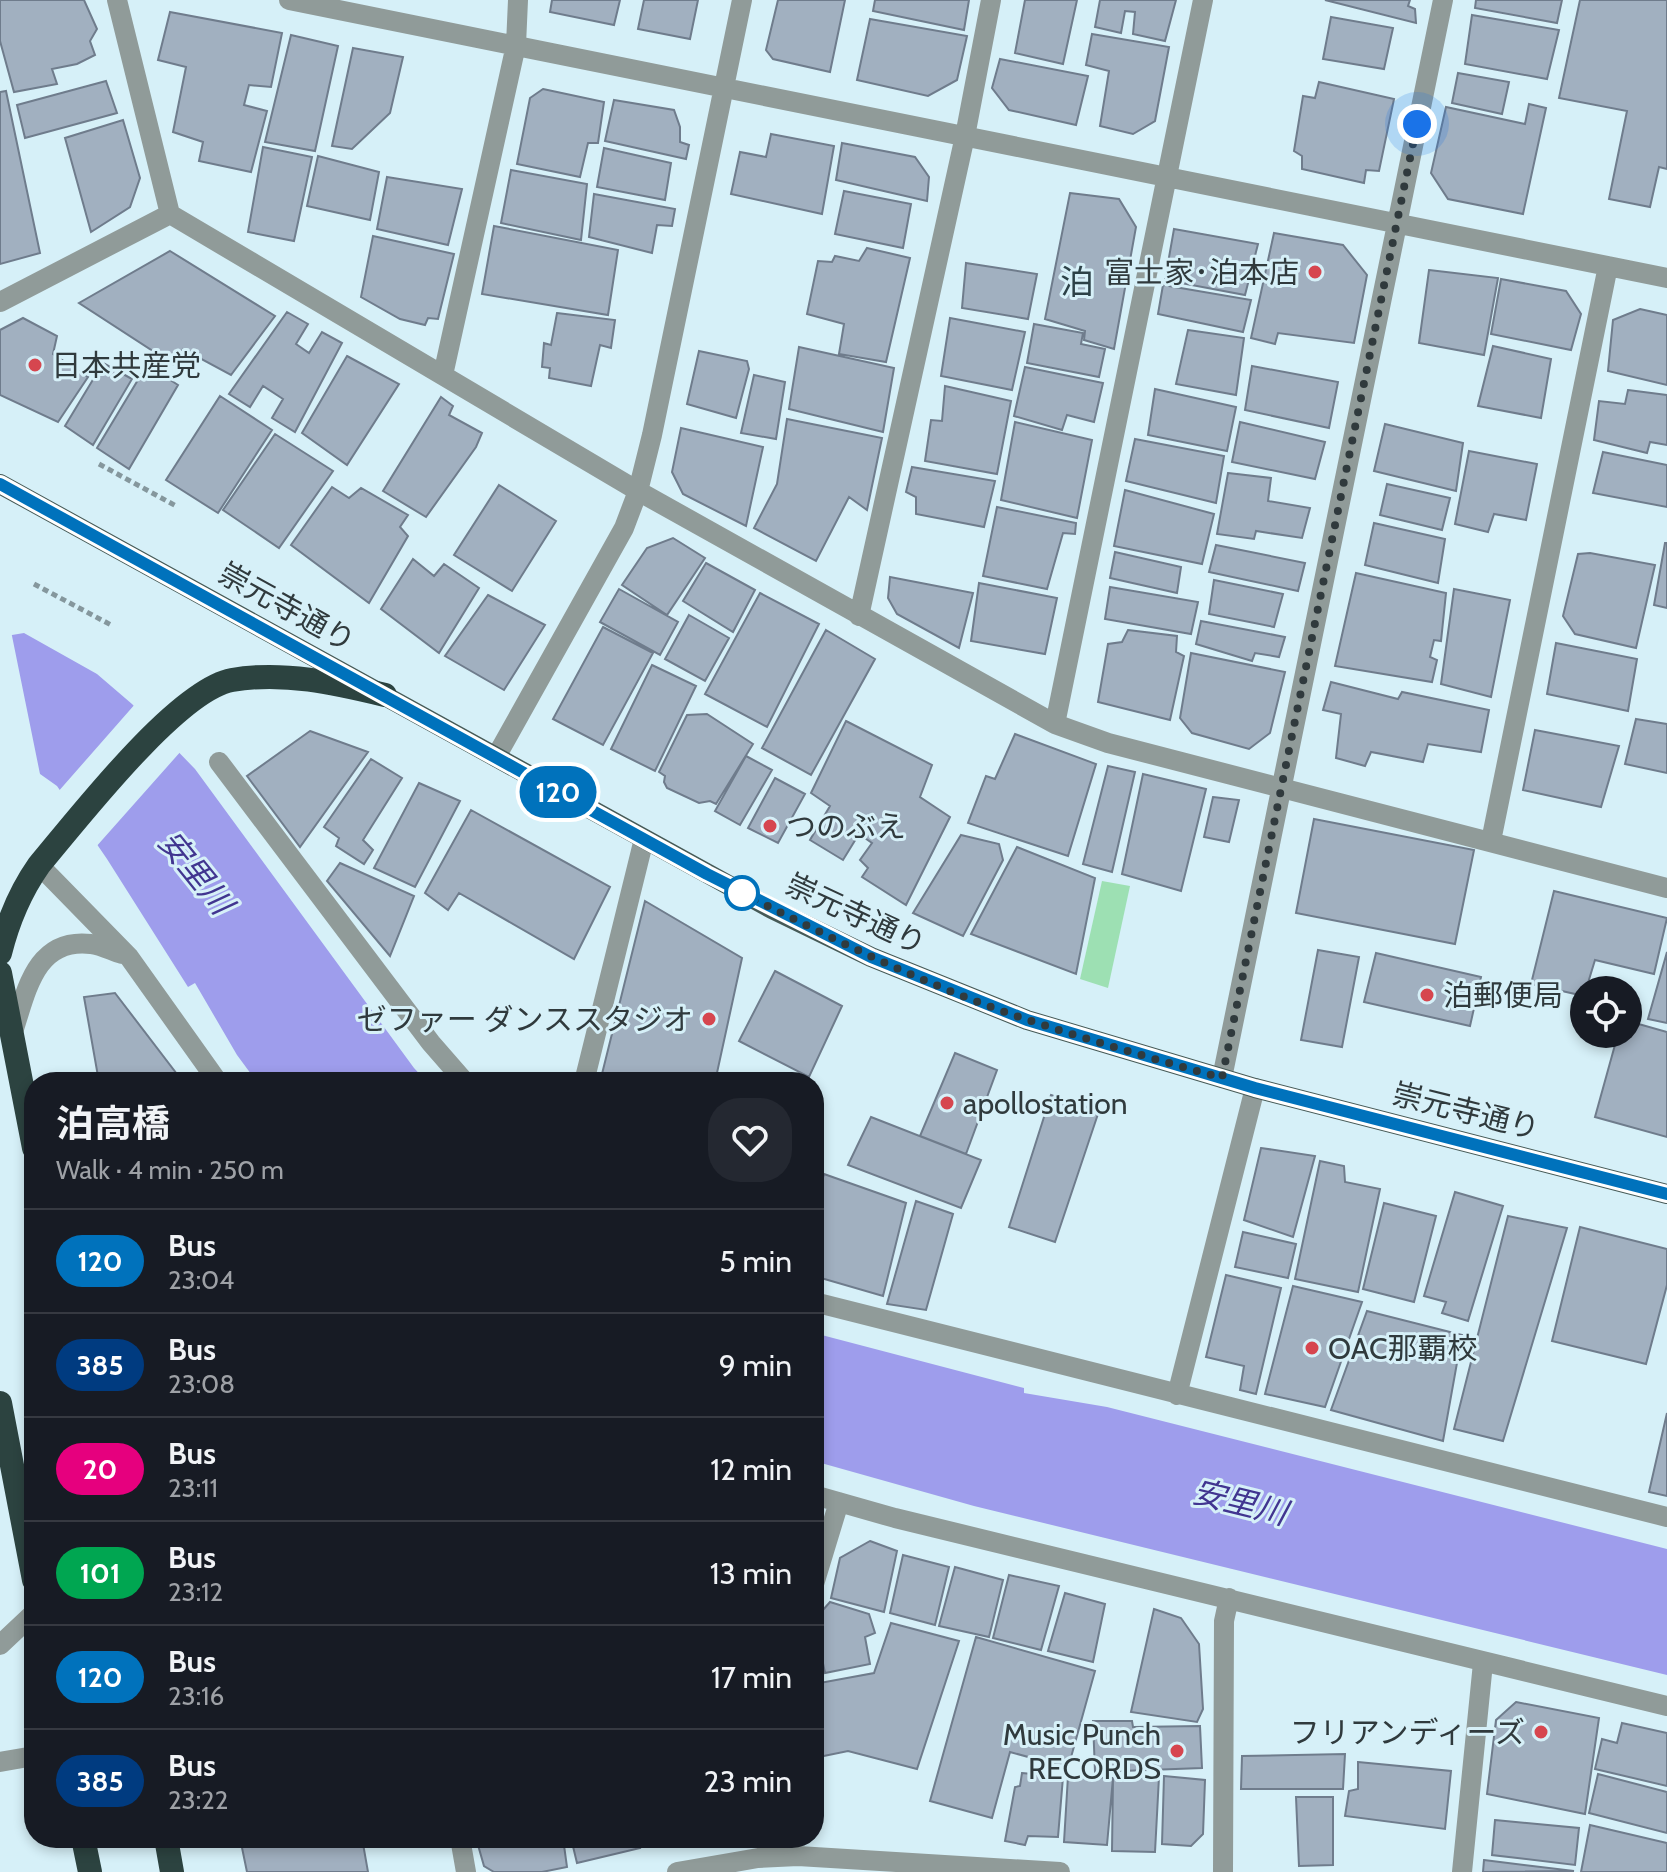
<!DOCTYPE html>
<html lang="en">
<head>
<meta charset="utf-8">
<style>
  body { margin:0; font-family:Cabin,"Noto Sans JP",sans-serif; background:#242831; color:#f1f3f6; height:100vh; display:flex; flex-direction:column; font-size:30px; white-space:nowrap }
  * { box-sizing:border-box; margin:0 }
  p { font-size:26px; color:#9ea1a6 }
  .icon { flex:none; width:44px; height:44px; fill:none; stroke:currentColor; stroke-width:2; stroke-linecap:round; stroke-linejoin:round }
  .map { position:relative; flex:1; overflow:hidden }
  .sheet { position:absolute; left:24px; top:1072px; width:800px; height:776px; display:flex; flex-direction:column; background:#171b24; border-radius:32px; box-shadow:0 4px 12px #0003 }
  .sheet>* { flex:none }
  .badge { padding:0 16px; border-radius:26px; font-size:28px; line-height:52px }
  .controls { position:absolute; left:1570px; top:976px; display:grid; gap:16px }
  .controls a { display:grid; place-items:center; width:72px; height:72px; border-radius:50%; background:#171b24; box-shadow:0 4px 12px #0003; font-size:40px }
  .you { position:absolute; width:40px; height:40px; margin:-20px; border:6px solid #fff; border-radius:50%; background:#1a73e8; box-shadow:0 0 0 12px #1a73e833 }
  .map>.badge { position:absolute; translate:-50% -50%; box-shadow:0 0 0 4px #fff }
  .round { display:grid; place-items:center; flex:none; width:84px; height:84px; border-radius:32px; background:#242831 }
  .headline { display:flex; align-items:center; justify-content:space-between; height:136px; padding:0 32px }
  h1 { font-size:38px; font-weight:700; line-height:60px }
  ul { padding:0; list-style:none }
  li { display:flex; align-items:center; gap:24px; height:104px; padding:0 32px; border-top:2px solid #363941 }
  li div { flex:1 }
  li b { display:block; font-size:30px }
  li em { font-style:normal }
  li .badge { min-width:88px; font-weight:700; text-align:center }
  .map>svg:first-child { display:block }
</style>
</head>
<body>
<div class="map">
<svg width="1667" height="1872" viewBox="0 0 1667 1872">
  <rect width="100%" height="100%" fill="#d6f0f8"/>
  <path fill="#9de0b3" d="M1102,881L1130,886L1108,988L1080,979Z"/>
  <path fill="#9e9dec" d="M24,633L97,674L132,704L195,769L414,1068L427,1082H257L237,1055L195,983L188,987L107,859L57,786L33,769L0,637Z
    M814,1333L1024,1388V1393L1107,1407L1667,1549V1675L974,1506L814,1461Z"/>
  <path fill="#d6f0f8" d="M11,631L41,779L32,773L0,775V633Z
    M136,703L182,750L95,848L57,793Z"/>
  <path fill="#a1b0c0" stroke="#6f7c8c" stroke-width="2" d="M0,0H84L97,29L90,41L95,55L77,64L52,69L57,84L14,92L0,41Z
    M552,0H620L614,25L550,12Z
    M644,0H698L690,39L638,29Z
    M778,0H845L830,72L773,59L766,50Z
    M875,0H969L964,30L873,11Z
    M1025,0H1077L1063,64L1015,53Z
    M1100,0H1176L1165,41L1133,34L1135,12L1125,11L1121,33L1095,27Z
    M1325,0H1410L1408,6L1415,9L1416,23Z
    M1476,0H1562L1557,23L1475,8Z
    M1580,0H1667V169L1659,167L1650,207L1609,199L1627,111L1559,98Z
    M170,12L282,33L271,87L249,85L244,105L267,111L251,172L199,161L203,142L173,132L186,67L158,60Z
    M1472,15L1559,30L1547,79L1465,64Z
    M1331,17L1393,28L1384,69L1323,59Z
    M870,19L967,36L957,80L928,96L857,80Z
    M1092,34L1169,47L1155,121L1133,134L1100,126L1109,71L1086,65Z
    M291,35L338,46L315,151L265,142Z
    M353,48L403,57L390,113L352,149L332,146Z
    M1000,59L1088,76L1076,125L1009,110L992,88Z
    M1458,73L1509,82L1502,114L1452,103Z
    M106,81L117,113L25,138L17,105Z
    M1319,82L1394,99L1379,171L1366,170L1364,183L1302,169V156L1294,151L1303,96L1315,98Z
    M543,89L604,102L598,143H588L580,177L517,164L530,98Z
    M6,91L40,253L0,264V92Z
    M614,100L674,110L680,127V142L689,145L686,159L605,141Z
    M1529,104L1546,108L1523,214L1448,199L1431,173L1446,107L1525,124Z
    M123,120L140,178L130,207L91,232L65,138Z
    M771,134L834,146L822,214L731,194L740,152L766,157Z
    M842,143L915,157L929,177L927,201L836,180Z
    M263,147L312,157L294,241L248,232Z
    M604,148L671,163L665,200L597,187Z
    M318,156L379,172L370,220L307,206Z
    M511,170L587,184L581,240L501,223Z
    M387,177L462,189L448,245L377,229Z
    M844,191L911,204L903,248L835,234Z
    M1070,193L1119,199L1136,227L1114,349L1084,340L1085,331L1045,319Z
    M594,194L675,209L672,226L657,225L652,253L589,237Z
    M494,226L618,250L608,315L482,294Z
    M1174,229L1258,244L1245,295L1165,280Z
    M1274,233L1343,245L1367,275L1354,343L1278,333L1275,344L1251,338Z
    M373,236L454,254L438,319L428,318L425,325L400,319L361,297Z
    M867,248L910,258L886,362L839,354L844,324L807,314L818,261L832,262L835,256L859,261Z
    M170,251L275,316L231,375L183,349L173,364L79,303Z
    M966,263L1037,274L1028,319L962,308Z
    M1429,270L1498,278L1484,355L1419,343Z
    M1501,279L1566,291L1581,314L1571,350L1491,334Z
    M1163,285L1251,300L1243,332L1158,314Z
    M1640,309L1667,315V385L1608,371L1613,320Z
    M287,312L308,324L296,344L309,353L322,332L342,343L295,432L272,418L283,399L263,386L250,407L229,394Z
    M557,313L615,320L611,348L600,345L591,386L549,378L550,368L542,367L544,343L551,345Z
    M23,318L57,336L53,354L88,377L58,422L0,395V330Z
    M950,318L1025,332L1012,390L941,376Z
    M1034,324L1083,333L1081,344L1105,349L1099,377L1027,363Z
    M1188,330L1244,338L1236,395L1176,384Z
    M1493,346L1551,359L1541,418L1478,406Z
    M799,347L894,368L883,432L789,409Z
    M699,351L747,361L749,369L736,418L687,404Z
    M347,356L399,384L347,465L302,433Z
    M103,363L132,379L93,445L65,426Z
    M147,365L178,385L129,469L97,448Z
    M1252,366L1338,382L1329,428L1245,410Z
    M1025,367L1103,383L1094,422L1067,415L1062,430L1014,416Z
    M754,375L785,382L776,439L741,433Z
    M945,386L1011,401L997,474L925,461L931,420L942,421Z
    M1155,389L1236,407L1227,451L1148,435Z
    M1628,390L1667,395V445L1650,442L1647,453L1594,440L1599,401L1625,404Z
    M220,396L272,430L218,513L166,480Z
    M441,397L453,406L449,415L482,433L476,447L426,517L383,491Z
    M787,419L882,438L867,510L849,497L816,561L754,528L777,484Z
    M1015,422L1092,440L1077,518L1001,500Z
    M1240,422L1325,442L1315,479L1232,462Z
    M1385,424L1463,443L1456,491L1374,471Z
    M681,428L763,447L746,526L683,494L672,472Z
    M275,434L333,471L279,548L223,510Z
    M1135,439L1224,456L1216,503L1126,481Z
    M1469,451L1537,464L1526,520L1494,514L1488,532L1455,524Z
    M1603,452L1667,465V507L1593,493Z
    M912,467L995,481L984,527L916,514V497L906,492Z
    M1228,473L1271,478L1268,501L1310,508L1302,538L1256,531L1254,539L1217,534Z
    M1387,484L1450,498L1442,530L1380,515Z
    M499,485L556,521L512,591L454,555Z
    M332,487L349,498L361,488L408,515L400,527L408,536L369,603L291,545Z
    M1125,490L1214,514L1202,564L1114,546Z
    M997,507L1076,523L1075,534L1063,533L1047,589L983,576Z
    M1374,523L1445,539L1438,583L1365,565Z
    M673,538L705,558L667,615L622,585L647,548Z
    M1665,543H1667V608L1654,605Z
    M1216,545L1305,563L1298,591L1209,572Z
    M1115,552L1181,567L1177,593L1110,578Z
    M1590,553L1655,565L1636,648L1575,634L1563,616L1578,554Z
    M413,559L434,576L444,564L479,588L439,653L381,609Z
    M706,563L755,590L733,632L683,601Z
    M1356,573L1446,593L1441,641L1434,640L1430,657L1437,660L1432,682L1335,666Z
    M890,577L973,593L959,648L897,614L888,598Z
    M1214,580L1283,594L1274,627L1209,614Z
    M979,583L1057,598L1045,654L971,641Z
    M1110,587L1198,602L1191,634L1105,619Z
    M619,589L678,622L660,655L600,622Z
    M1454,589L1510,600L1491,697L1441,684Z
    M760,593L819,624L767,727L705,694Z
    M488,595L545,625L504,690L445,656Z
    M689,615L729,638L705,681L665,659Z
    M1201,621L1285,637L1279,657L1255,653L1252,661L1196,644Z
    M603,627L653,653L603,745L553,719Z
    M826,630L875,659L811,775L762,748Z
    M1128,630L1177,636L1176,652L1184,656L1170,720L1098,702L1108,644L1122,642Z
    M1556,643L1637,659L1628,711L1547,694Z
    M1191,653L1285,672L1270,733L1249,749L1192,733L1180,718Z
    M652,665L696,686L655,771L611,749Z
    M1331,682L1398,699L1402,692L1489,710L1481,752L1428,744L1423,762L1371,752L1365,766L1336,758L1341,714L1323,710Z
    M707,714L753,744L716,804L710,801L699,803L667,788L664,782L665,776L659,772L687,715Z
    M1636,719L1667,724V773L1625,764Z
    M846,721L932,765L920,797L950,817L906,905L862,877L868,868L860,860L872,843L859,834L843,860L810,840L830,806L811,793Z
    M1535,730L1619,746L1601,807L1523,790Z
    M310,731L368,752L300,847L247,776Z
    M1015,734L1096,764L1068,856L968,823L986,776L995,779Z
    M746,756L772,770L740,825L715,811Z
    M371,759L402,778L363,840L373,850L364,864L336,846L339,838L324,827Z
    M1108,766L1135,772L1112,872L1083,864Z
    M1143,774L1206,789L1181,891L1122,874Z
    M775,778L805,794L778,843L748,828Z
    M419,783L460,801L415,887L374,868Z
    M1213,797L1239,800L1229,842L1204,837Z
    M471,810L610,887L574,959L459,893L448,910L425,893Z
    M1314,819L1474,850L1455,944L1296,913Z
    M961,835L999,844L1003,860L963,936L913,913Z
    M1017,847L1095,878L1076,974L971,934Z
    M340,863L414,896L390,956L327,881Z
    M1554,891L1667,918L1654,974L1595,960L1584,996L1531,984Z
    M645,901L742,958L715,1082H600Z
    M1318,950L1359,957L1342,1047L1301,1040Z
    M1667,952V1023L1648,1019Z
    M1376,953L1481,977L1470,1026L1364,1002Z
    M775,971L842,1006L809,1077L739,1041Z
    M115,993L183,1082H99L84,997Z
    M1628,1021L1667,1032V1137L1595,1117L1618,1034H1628Z
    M955,1053L997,1070L966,1154L920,1136Z
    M1051,1095L1099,1111L1055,1242L1009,1227Z
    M871,1117L981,1160L961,1208L848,1165Z
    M1261,1148L1315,1156L1293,1237L1244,1220Z
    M1320,1161L1344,1166L1345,1182L1380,1189L1358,1292L1295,1279Z
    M824,1174L906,1203L883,1296L814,1276V1210Z
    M1455,1192L1503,1206L1468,1321L1442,1313L1446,1302L1424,1296Z
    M916,1201L953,1214L926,1310L887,1304Z
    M1384,1203L1436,1216L1414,1302L1363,1289Z
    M1508,1216L1567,1228L1503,1441L1454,1429Z
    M1580,1227L1667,1249V1285L1646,1364L1552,1341Z
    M1243,1232L1296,1244L1288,1278L1235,1267Z
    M1226,1275L1281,1288L1256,1394L1240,1390L1244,1366L1206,1357Z
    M1293,1286L1362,1302L1325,1407L1265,1394Z
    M1367,1311L1462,1335L1443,1441L1331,1410Z
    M1667,1413V1496L1649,1492Z
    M870,1541L897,1551L884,1612L831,1598L840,1558Z
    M903,1555L949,1567L935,1625L890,1613Z
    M955,1567L1003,1580L989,1637L939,1626Z
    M1009,1575L1059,1586L1041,1650L993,1638Z
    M1065,1593L1105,1604L1093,1662L1048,1651Z
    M830,1602L869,1614L875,1633L865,1637L870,1664L825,1673L814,1620Z
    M1154,1609L1181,1618L1199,1644L1203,1709L1197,1722L1131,1712Z
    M891,1623L959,1641L917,1769L848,1751L814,1758V1684L874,1673Z
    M976,1637L1095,1671L1068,1768L1010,1752L992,1818L930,1801Z
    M1516,1702L1599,1718L1585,1814L1487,1794L1496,1720Z
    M1093,1721H1132L1133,1727L1200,1726L1202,1768L1095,1772Z
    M1622,1723L1667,1733V1786L1595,1769L1602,1739L1617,1743Z
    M1345,1754L1343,1789H1241L1242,1756Z
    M1358,1762L1451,1771L1445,1829L1345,1816L1349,1791L1358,1789Z
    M1022,1773L1063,1777L1058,1837L1028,1836L1025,1845L1005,1841L1015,1787L1020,1786Z
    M1598,1774L1667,1792V1833L1589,1813Z
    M1068,1776L1113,1778L1107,1845L1064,1842Z
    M1164,1776L1205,1780L1203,1834L1191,1846L1162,1844Z
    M1159,1777L1155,1852L1112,1851L1113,1778Z
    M1296,1797H1333V1865L1299,1866Z
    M1495,1820L1579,1828L1575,1865L1492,1855Z
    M1590,1825L1667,1843V1872H1581Z
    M240,1838H362L368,1872H247Z
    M476,1838H563L567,1867L542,1872H494L484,1866Z
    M571,1838H637L640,1848L577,1863Z
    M1484,1860L1574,1871L1483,1872Z"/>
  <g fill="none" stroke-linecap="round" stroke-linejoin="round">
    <path stroke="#85979d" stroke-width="5" stroke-dasharray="6 4" stroke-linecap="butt" d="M99,464L178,507
      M34,584L113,626"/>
    <path stroke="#909b99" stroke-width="20" d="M117,0L170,214L638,491L1055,724L1108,743L1667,888
      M289,0L1667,278
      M0,302L170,214
      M443,375L516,45L518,0
      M859,616L965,136L991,0
      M1055,724L1203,0
      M496,757L624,528L638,491L652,435L742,0
      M219,762L431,1043L465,1082
      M1491,841L1608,266
      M39,865L129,957L218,1082
      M12,1035C26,994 34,937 91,944C101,945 112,951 122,954
      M1222,1078L1443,0
      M584,1082L644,839
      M814,1302L1667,1517
      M1177,1395L1255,1088
      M814,1495L895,1518L1667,1706
      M814,1584L839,1502
      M0,1645L34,1613
      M0,1762L34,1756
      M460,1838L466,1872
      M677,1872L758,1858L798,1856L1060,1872
      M1223,1872L1224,1621L1229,1598
      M1462,1872L1483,1663"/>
    <path stroke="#465a57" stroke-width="20" d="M0,484L772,909L871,957L1027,1020L1255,1088L1667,1194"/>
    <path stroke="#2c4340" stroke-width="24" d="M0,953C8,921 20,892 39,865C77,820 177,690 232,680C283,671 335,683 385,695
      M0,973L34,1148
      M0,1403L34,1580
      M83,1838L90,1872
      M166,1838L172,1872"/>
  </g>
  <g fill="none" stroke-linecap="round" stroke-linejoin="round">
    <g stroke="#fff" stroke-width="18">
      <path id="line" d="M0,484L707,874L871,957L1027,1020L1255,1088L1667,1194"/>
    </g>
    <use href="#line" stroke="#0072bc" stroke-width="12"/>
    <path stroke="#303a3d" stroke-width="8" stroke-dasharray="0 14.4" d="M742,893C835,940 929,987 1028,1020C1092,1041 1157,1060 1222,1078L1417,124"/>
  </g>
  <g fill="#d6464f" stroke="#d6f0f8" stroke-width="3">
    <circle cx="1315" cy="272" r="8"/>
    <circle cx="35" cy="365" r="8"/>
    <circle cx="770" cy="826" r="8"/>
    <circle cx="1427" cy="995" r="8"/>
    <circle cx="709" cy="1019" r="8"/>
    <circle cx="947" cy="1103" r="8"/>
    <circle cx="1312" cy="1348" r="8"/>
    <circle cx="1541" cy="1732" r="8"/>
    <circle cx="1177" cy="1751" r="8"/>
  </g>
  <circle fill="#fff" stroke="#0072bc" stroke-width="4" cx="742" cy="893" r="16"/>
  <g text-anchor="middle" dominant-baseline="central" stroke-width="6" stroke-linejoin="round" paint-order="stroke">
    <g font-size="30" fill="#303a3d" stroke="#d6f0f8" text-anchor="start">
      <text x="1299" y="272" text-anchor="end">富士家･泊本店</text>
      <text x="51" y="365">日本共産党</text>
      <text x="786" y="826">つのぶえ</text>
      <text x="1443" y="995">泊郵便局</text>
      <text x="693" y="1019" text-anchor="end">ゼファー ダンススタジオ</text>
      <text x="963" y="1103">apollostation</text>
      <text x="1328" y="1348">OAC那覇校</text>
      <text x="1525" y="1732" text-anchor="end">フリアンディーズ</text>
      <text x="1161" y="1734" text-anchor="end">Music Punch<tspan x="1161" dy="34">RECORDS</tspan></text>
    </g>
    <g font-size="30" fill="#303a3d" stroke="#d6f0f8">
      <text transform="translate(287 607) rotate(29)">崇元寺通り</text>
      <text transform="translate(856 914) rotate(25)">崇元寺通り</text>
      <text transform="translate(1466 1111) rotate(14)">崇元寺通り</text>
    </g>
    <g font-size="32" font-style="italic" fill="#413590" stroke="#d6f0f8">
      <text transform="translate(196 872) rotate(51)">安里川</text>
      <text transform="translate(1240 1502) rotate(14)">安里川</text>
    </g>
    <g font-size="34" fill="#2c4147" stroke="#d6f0f8">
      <text x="1077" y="282">泊</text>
    </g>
  </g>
</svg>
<div class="controls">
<a><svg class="icon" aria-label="locate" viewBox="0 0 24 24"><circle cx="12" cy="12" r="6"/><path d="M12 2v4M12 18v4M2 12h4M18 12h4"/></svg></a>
</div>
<div class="you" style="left:1417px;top:124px"></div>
<b class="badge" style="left:558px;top:792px;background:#0072bc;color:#fff">120</b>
<section class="sheet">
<div class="headline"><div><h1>泊高橋</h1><p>Walk · 4 min · 250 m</p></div><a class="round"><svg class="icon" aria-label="heart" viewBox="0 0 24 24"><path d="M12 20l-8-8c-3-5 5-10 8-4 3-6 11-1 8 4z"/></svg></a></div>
<ul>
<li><span class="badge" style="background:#0072bc;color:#fff">120</span><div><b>Bus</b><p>23:04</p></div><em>5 min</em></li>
<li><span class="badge" style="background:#003b80;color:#fff">385</span><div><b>Bus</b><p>23:08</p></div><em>9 min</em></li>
<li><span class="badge" style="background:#e6007e;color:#fff">20</span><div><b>Bus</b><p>23:11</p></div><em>12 min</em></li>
<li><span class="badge" style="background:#00a651;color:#fff">101</span><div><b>Bus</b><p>23:12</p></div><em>13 min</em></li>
<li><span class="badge" style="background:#0072bc;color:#fff">120</span><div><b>Bus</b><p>23:16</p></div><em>17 min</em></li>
<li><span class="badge" style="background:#003b80;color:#fff">385</span><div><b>Bus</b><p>23:22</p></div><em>23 min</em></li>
</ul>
</section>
</div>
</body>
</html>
